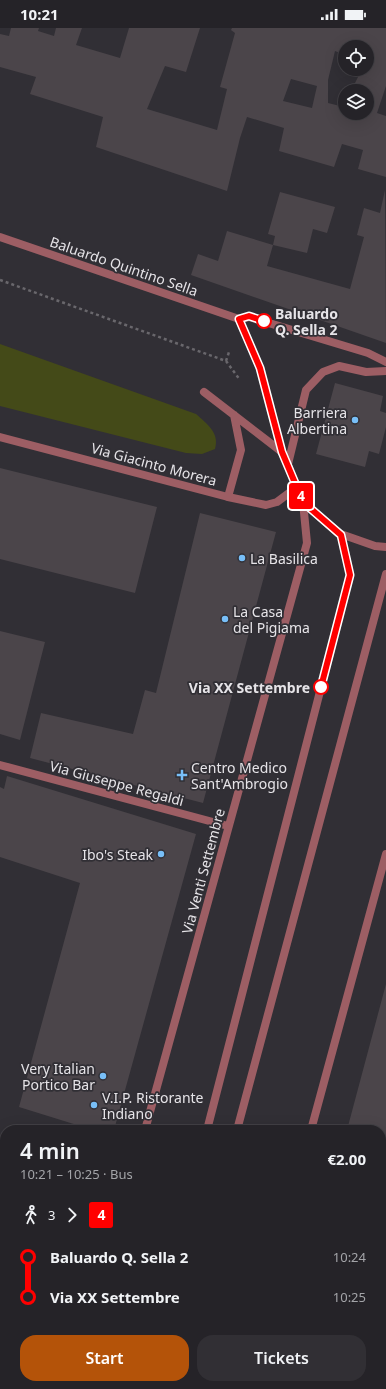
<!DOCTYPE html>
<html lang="en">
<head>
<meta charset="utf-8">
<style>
  body { margin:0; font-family:"Noto Sans",sans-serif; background:#312f34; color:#f1f3f6; height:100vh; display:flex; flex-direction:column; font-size:15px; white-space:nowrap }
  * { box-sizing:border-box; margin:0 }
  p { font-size:13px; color:#a3a4a8 }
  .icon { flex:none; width:22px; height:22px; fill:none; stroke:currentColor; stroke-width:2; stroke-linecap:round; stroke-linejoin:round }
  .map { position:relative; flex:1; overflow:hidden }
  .details { position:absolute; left:0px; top:1097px; width:386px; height:264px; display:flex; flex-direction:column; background:#252328; border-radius:16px 16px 0 0; box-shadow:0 4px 16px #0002,0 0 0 1px #424045 }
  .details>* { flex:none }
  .badge { padding:0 8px; border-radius:3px; font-size:14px; line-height:26px }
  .fabs { position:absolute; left:338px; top:12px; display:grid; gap:8px }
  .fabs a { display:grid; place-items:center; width:36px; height:36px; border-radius:50%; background:#252328; box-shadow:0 4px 16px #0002,0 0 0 1px #424045; font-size:20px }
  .map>.badge { position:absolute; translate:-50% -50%; box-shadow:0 0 0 2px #fff }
  .legs { display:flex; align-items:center; gap:6px; height:44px; padding:0 20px; font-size:13px }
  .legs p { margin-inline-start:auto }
  .head { display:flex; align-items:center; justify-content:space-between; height:68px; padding:0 20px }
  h1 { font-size:22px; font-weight:600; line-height:30px }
  .button { display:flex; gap:8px; margin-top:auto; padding:8px 20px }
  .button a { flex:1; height:46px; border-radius:16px; background:#b45309; color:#fff; font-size:16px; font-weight:600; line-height:46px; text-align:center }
  .button a+a { background:#312f34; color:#f1f3f6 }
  ul { padding:0 20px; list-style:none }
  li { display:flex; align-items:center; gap:14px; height:40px; font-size:15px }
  li i { display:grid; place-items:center; width:6px; height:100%; margin:0 5px; background:currentColor }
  li i::after { content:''; width:10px; height:10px; margin:-5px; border:3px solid; border-radius:50%; background:#252328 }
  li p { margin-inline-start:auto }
  li:first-child i { background:linear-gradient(#0000 50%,currentColor 0) }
  li:last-child i { background:linear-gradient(currentColor 50%,#0000 0) }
  .status { display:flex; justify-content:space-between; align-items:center; height:28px; padding:0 20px; background:#252328; direction:ltr }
  .status svg { height:11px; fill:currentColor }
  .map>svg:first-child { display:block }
</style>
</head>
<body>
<div class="status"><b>10:21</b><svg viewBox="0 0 49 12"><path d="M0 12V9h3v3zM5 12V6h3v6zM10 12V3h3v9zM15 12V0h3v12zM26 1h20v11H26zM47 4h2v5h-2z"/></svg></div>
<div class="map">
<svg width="386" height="1361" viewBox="0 0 386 1361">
  <rect width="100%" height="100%" fill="#312f35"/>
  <path fill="#444a18" d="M0,316L196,386C207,396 220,405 215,421L202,426L186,425L0,378Z"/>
  <path fill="#4b454a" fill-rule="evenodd" d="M11,0H39L38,3L54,8L56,0H82L76,17L120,30L129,0H200L186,44L165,38L147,81L217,102L227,61L220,59L235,5L231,2L232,0H386V58L377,85L386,88V149L358,141L363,122L342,116L334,139L279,123L284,100L247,89L240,110L227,163L96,119L103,89L30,66L36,49L0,39V6L9,8ZM345,19H367V41H362L351,63H367V85H345V76L344,79L328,75V52L335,23L345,27ZM291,51L317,58L312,80L283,73Z
    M385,162L386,315L191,247L198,226L218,233L227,203L273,217L267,238L350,261L364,209L357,207L364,180L380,185Z
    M280,164L335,179L327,205L313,201L307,225L273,217L275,208L268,206Z
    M335,355L383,368L380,383L386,385V399L379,426L369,423L365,439L316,426Z
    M0,440L157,479L135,565L0,531Z
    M200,485L276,504L203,775L30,730L41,685L133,706L145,662L156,665Z
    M0,603L45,614L20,712L0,706Z
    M7,748L196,806L114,1102H93L19,1079L80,855L0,829V759L4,761Z
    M386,956V1175L381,1174V1102H347Z
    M0,1107L5,1112V1233L0,1228Z
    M381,1206L386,1208V1315L382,1333Z
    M273,1356H358L356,1361H271Z"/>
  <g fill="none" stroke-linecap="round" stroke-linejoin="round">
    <path stroke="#69676c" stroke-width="2.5" stroke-dasharray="3 3" stroke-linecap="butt" d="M0,252L226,333L240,352
      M226,333L229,324
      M0,1254L5,1259"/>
    <path stroke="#9d5e64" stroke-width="8" d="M239,291L249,289L368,325L386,334
      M204,364L282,424
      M228,469L241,422L234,387"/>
    <path stroke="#9d5e64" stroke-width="8" d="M0,409L228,469L266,477L277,474L297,459
      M0,737L228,798
      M145,1102L307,515L303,474
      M311,1102L386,826
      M381,1186L386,1187"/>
    <path stroke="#9d5e64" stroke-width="8" d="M0,209L239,291L260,340L282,424L303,474L338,505L375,518L386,519
      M288,436L306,362L323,344L339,338L366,344L386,343
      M207,1102L350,547L341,507
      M237,1102L386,546
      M176,1361V1356"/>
    <path stroke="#da7681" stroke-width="8" d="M0,1300L5,1305
      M52,1356L57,1361
      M154,1356L165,1361
      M93,1361L103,1356"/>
  </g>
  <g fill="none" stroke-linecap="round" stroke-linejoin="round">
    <g stroke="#fff" stroke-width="9">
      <path id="line-1" d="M264,293L249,288L239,291L260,340L282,424L303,474L341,507L350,547L321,659"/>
    </g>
    <use href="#line-1" stroke="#f00" stroke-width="6"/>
  </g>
  <g fill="#fff" stroke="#f00" stroke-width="2">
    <circle cx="264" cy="293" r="7"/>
    <circle cx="321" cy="659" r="7"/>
  </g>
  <g fill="#78bff8" stroke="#312f35" stroke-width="1.5">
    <circle cx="355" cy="392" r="4"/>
    <circle cx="242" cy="530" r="4"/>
    <circle cx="225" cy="591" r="4"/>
    <path d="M180 741h4v4h4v4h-4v4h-4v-4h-4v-4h4z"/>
    <circle cx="161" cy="826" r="4"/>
    <circle cx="103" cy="1048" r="4"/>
    <circle cx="94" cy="1077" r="4"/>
  </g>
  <g text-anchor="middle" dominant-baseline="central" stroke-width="3.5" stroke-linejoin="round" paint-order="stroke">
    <g font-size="14" fill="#e6e4e8" stroke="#312f35">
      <text transform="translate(124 238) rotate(19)">Baluardo Quintino Sella</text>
      <text transform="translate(154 436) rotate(15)">Via Giacinto Morera</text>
      <text transform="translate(117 755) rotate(15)">Via Giuseppe Regaldi</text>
      <text transform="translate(203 843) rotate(-75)">Via Venti Settembre</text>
    </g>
    <g font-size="14" font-weight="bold" fill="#e6e4e8" stroke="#312f35" text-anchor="start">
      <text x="275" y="285">Baluardo<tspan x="275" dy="16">Q. Sella 2</tspan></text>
      <text x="310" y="659" text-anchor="end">Via XX Settembre</text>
    </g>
    <g font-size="14" fill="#e6e4e8" stroke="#312f35" text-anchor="start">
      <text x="347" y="384" text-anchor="end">Barriera<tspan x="347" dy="16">Albertina</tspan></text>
      <text x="250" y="530">La Basilica</text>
      <text x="233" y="583">La Casa<tspan x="233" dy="16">del Pigiama</tspan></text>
      <text x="191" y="739">Centro Medico<tspan x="191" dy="16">Sant'Ambrogio</tspan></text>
      <text x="153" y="826" text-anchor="end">Ibo's Steak</text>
      <text x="95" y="1040" text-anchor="end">Very Italian<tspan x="95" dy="16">Portico Bar</tspan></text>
      <text x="102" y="1069">V.I.P. Ristorante<tspan x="102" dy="16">Indiano</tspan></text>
    </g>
  </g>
</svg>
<div class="fabs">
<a><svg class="icon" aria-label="locate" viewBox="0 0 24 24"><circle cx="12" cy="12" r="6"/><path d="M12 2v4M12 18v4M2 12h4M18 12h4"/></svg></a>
<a><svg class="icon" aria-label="layers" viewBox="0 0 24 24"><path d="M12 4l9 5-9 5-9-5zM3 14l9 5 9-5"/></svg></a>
</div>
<b class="badge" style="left:301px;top:468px;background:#f00;color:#fff">4</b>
<section class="details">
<div class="head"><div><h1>4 min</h1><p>10:21 – 10:25 · Bus</p></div><b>€2.00</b></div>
<div class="legs"><svg class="icon" aria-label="walk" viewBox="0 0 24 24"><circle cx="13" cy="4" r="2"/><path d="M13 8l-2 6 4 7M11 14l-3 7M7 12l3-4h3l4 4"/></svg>3<svg class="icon" aria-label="forward" viewBox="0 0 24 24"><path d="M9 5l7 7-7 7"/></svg><b class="badge" style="background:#f00;color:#fff">4</b></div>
<ul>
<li><i style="color:#f00"></i><b>Baluardo Q. Sella 2</b><p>10:24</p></li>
<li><i style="color:#f00"></i><b>Via XX Settembre</b><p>10:25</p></li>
</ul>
<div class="button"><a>Start</a><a>Tickets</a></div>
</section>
</div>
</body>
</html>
